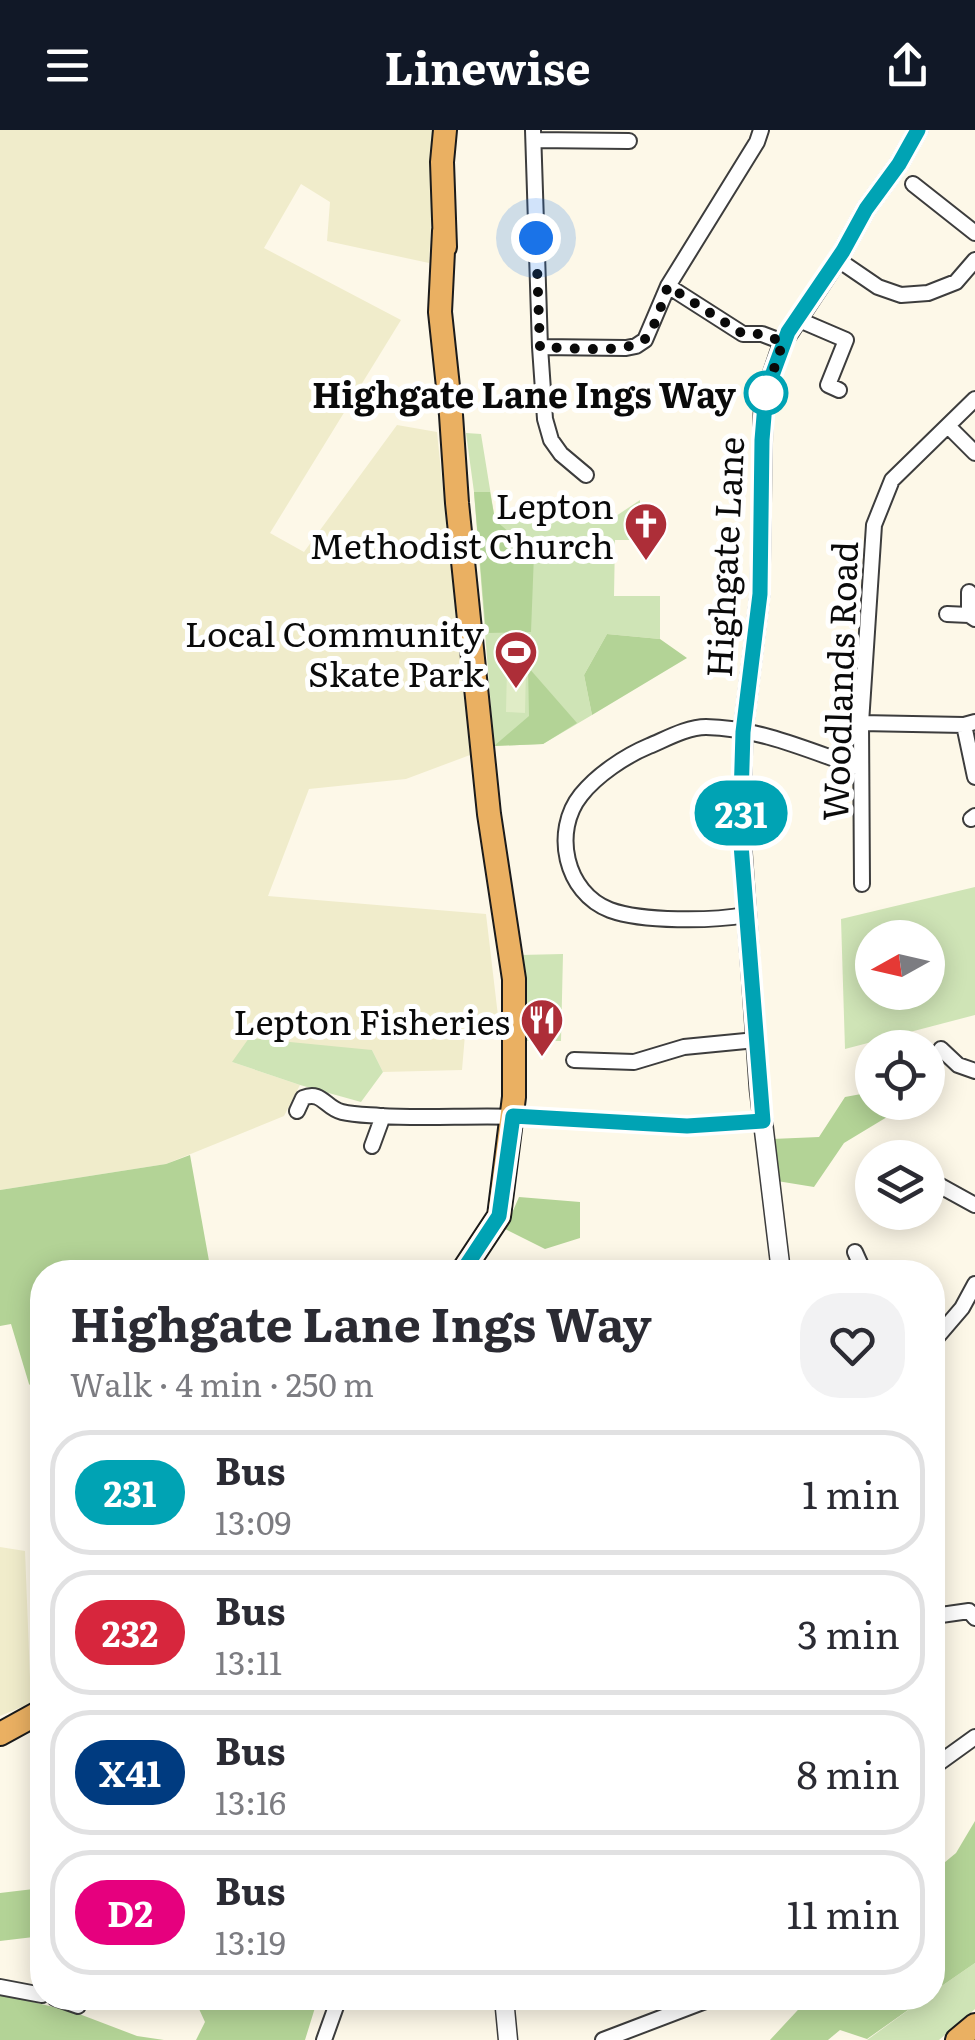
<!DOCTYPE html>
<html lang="en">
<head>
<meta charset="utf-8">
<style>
  body { margin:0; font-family:Literata,serif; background:#f2f2f3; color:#2b2b33; height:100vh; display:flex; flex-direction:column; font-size:38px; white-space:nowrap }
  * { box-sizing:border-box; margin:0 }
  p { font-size:32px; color:#7c7c81 }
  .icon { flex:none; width:55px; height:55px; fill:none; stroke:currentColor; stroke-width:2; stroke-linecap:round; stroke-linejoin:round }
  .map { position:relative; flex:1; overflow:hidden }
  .drawer { position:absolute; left:30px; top:1130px; width:915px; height:750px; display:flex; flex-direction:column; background:#fff; border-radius:40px; box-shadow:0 5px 25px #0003 }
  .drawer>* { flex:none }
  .badge { padding:0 20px; border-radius:32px; font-size:35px; line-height:65px }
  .needle { width:65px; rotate:262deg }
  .fabs { position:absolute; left:855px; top:790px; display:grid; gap:20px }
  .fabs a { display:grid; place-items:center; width:90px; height:90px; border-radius:50%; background:#fff; box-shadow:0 5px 25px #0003; font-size:50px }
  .you { position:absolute; width:50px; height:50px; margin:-25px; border:8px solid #fff; border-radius:50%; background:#1a73e8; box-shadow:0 0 0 15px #1a73e833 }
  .map>.badge { position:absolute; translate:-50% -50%; box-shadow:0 0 0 5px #fff }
  .round { display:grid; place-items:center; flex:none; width:105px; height:105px; border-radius:40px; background:#f2f2f3 }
  .headline { display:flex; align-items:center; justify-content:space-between; height:170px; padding:0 40px }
  h1 { font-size:48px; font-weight:700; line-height:75px }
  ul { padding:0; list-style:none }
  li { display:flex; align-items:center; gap:30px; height:125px; margin:0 20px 15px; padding:0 20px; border:5px solid #e1e1e2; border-radius:40px }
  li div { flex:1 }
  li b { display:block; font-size:38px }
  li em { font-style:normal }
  li .badge { min-width:110px; font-weight:700; text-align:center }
  header { display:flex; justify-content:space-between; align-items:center; height:130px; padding:0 40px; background:#111827; color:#fff; font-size:45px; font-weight:700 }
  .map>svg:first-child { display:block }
</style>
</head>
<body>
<header><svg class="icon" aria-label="menu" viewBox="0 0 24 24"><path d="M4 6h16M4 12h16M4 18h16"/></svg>Linewise<svg class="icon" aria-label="share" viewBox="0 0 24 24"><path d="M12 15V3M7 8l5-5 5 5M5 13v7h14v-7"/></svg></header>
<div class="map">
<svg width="975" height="1910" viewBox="0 0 975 1910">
  <rect width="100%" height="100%" fill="#fdf8e8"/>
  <path fill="#f0eccb" d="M0,0H436L429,133L327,111L330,72L301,54L264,118L401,190L270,403L304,422L397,295L437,302L470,625L406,649L309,659L268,766L486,784L498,886L466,893L462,940L383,942L372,920L232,932L300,955L284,986L166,1034L0,1060Z
    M0,1417L25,1421L31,1573L0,1586Z"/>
  <path fill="#cfe4b6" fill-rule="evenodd" d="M466,303L481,304L495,390L607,392L640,370V410H615L614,466H660V509L607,504L584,545L592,585L543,614L494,616L474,362Z
    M975,757V885L845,919L841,789ZM872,808H928V862H872Z
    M563,824L561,911H526L520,825Z
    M249,908L372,920L383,942L361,972L300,955L232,932Z
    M975,1833V1879L939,1910H867L925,1868H932L933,1862Z"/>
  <path fill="#b3d396" d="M474,362H490L495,390L534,424L531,502L486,503Z
    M607,504L660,509L687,528L592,585L584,545Z
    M528,537L577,593L543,614L494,616L529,586Z
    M872,962V972L887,973L892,984L844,1013L814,1057L777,1051L772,1009L819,1007L845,967Z
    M190,1025L211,1142H42V1268L29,1254L11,1194L0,1196V1060L166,1034Z
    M519,1067L580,1072V1108L545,1119L505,1099Z
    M975,1691V1833L933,1862V1742L956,1723Z
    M42,1758V1806L0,1811V1763Z
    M0,1864L74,1882L137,1906L164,1910H0Z
    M194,1868H318L305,1910H196L205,1892Z
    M809,1868H925L867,1909L840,1900L828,1910H770Z"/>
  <path fill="#e0ecc6" d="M510,504H531V532H510Z
    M507,537H526L525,583L506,582Z"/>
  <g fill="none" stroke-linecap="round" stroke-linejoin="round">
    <g stroke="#3d3d3d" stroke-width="18">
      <path id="minor" d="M533,0L540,217L545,289L551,310L561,324L586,345
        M534,10L629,11
        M913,54L975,103
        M837,129L878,157L901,165L928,163L956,152L975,130
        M668,156L743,204H762L783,212
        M797,189L846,210L828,255L839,260
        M540,217L626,218L636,216L645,210L668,156L757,12L761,0
        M948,296L975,323
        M969,462V485
        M947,484L969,485L975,489
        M861,593L964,595L975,592
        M964,595L975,647
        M971,689L975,686
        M862,754L861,593L874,395L892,350L975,269
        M746,785C712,791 643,792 610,780C565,763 552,701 581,665C597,645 625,626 649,616C666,609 687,597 706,597C760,598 810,621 860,638
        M941,919L958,935L975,941
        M574,930L634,932L684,917L756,910
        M297,981L303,968C322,960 325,978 342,982C354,985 368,985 380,986C426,989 472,985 518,987C600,990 681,1000 763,991
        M372,1016L383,986
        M935,1053L975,1075
        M855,1122L864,1142
        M932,1213L962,1178L975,1154
        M932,1492L941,1485L969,1481L975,1488
        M932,1638L975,1607
        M0,1857L42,1865
        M55,1868L78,1876
        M324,1910L339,1868
        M603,1910L708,1870"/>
    </g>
    <g stroke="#3d3d3d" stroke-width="21">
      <path id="tertiary" d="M781,1142L759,959L741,702L743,602L760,464L763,284L766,262L783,212L843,121L866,79L899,34L918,0
        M504,1868L508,1910"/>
    </g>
    <g stroke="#1b1b1b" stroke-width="26">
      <path id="trunk" d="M445,0L442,32L445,117
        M444,101L440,182L451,285L457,373L489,684L514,849V967L499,1086L462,1142
        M0,1604L42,1581
        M957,1910L975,1895"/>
    </g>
    <use href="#minor" stroke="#fff" stroke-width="14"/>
    <use href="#tertiary" stroke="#fff" stroke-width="18"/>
    <use href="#trunk" stroke="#eab062" stroke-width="22"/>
  </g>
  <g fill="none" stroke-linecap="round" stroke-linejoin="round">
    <g stroke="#fff" stroke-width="22">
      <path id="line" d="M462,1142L499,1086L513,986L687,996L763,991L740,702L743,602L760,464L762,310L766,262L788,202L843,121L866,79L899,34L918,0"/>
    </g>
    <use href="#line" stroke="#00a3b4" stroke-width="15"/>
    <path stroke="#0a0a0a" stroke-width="10" stroke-dasharray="0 18" d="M536,108L540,217C564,217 632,226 647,207C657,193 662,172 668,156L743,204H762L783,212L766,263"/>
  </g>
  <defs>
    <g id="church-pin" transform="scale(2.25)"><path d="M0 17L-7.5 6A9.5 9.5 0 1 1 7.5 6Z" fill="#ad2e38" stroke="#fff"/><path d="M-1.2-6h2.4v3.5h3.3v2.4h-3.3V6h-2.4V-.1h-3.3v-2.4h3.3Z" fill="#fff"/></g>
    <g id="stadium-pin" transform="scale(2.25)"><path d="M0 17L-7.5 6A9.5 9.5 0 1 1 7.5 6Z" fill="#ad2e38" stroke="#fff"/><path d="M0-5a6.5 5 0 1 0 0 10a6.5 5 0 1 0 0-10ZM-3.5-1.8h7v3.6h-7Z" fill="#fff"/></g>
    <g id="restaurant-pin" transform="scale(2.25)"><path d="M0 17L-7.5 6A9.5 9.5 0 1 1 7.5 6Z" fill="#ad2e38" stroke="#fff"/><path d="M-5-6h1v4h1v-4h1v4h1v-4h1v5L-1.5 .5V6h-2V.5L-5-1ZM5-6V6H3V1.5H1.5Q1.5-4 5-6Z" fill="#fff"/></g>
  </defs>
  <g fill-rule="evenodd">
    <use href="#church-pin" x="646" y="394"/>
    <use href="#stadium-pin" x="516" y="522"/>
    <use href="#restaurant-pin" x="542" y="890"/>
  </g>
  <circle fill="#fff" stroke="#00a3b4" stroke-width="5" cx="766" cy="263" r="20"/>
  <g text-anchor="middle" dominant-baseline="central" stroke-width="10" stroke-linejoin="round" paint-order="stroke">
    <g font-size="35" font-weight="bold" fill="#0a0a0a" stroke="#fff" text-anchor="end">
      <text x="736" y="263">Highgate Lane Ings Way</text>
    </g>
    <g font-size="35" fill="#0a0a0a" stroke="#fff" text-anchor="end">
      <text x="614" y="374">Lepton<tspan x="614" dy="40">Methodist Church</tspan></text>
      <text x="484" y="502">Local Community<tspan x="484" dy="40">Skate Park</tspan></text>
      <text x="510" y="890">Lepton Fisheries</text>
    </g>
    <g font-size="35" fill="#0a0a0a" stroke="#fff">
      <text transform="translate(723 427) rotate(-87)">Highgate Lane</text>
      <text transform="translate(838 551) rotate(-88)">Woodlands Road</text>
    </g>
  </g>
</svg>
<div class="fabs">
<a><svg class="needle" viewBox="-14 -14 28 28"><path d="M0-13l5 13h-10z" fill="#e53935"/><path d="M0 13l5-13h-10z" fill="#7c7c81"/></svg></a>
<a><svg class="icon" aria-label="locate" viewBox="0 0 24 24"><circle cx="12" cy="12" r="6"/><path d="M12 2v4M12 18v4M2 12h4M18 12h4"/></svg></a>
<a><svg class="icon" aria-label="layers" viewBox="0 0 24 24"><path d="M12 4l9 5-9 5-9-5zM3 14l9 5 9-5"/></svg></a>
</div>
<div class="you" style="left:536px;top:108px"></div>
<b class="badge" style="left:741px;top:683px;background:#00a3b4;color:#fff">231</b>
<section class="drawer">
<div class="headline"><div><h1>Highgate Lane Ings Way</h1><p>Walk · 4 min · 250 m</p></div><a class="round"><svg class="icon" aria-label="heart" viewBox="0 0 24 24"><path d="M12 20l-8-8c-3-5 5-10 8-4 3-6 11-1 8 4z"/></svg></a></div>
<ul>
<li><span class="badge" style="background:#00a3b4;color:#fff">231</span><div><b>Bus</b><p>13:09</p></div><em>1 min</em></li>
<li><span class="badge" style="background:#d7263d;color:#fff">232</span><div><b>Bus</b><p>13:11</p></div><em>3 min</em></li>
<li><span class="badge" style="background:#003b80;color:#fff">X41</span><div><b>Bus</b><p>13:16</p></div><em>8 min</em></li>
<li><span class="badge" style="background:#e6007e;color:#fff">D2</span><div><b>Bus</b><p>13:19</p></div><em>11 min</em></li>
</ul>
</section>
</div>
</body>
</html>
